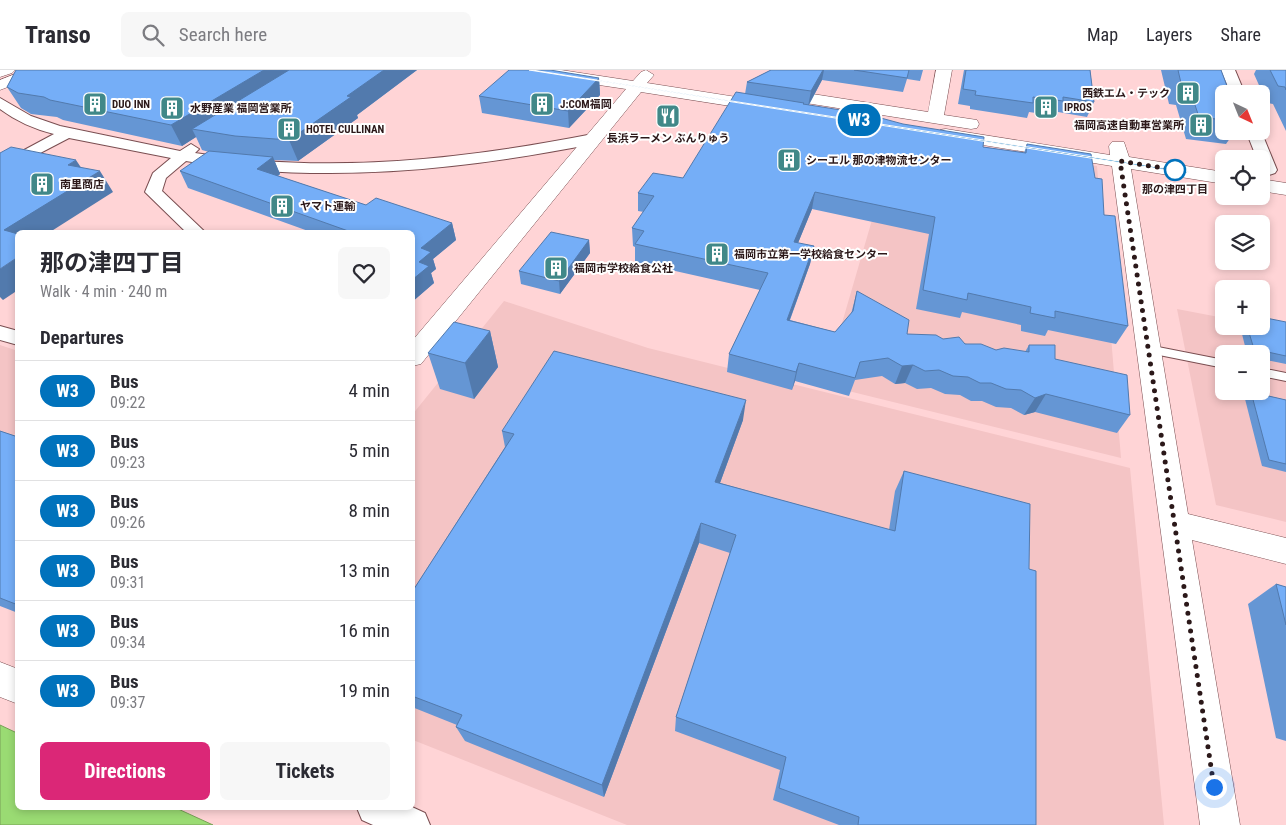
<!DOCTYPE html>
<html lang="en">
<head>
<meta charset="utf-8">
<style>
  body { margin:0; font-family:"Roboto Condensed","Noto Sans JP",sans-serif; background:#f7f7f7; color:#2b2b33; height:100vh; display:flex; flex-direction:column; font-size:19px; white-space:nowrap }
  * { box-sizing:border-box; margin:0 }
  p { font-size:16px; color:#7c7c81 }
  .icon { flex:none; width:28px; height:28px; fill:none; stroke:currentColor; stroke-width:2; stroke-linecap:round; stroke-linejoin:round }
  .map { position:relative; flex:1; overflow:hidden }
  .drawer { position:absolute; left:15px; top:160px; width:400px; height:580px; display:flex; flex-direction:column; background:#fff; border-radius:8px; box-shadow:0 2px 8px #0003 }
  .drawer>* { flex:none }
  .badge { padding:0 10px; border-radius:16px; font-size:18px; line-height:32px }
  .needle { width:32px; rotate:137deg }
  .fabs { position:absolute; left:1215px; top:15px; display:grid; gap:10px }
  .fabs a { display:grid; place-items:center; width:55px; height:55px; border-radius:8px; background:#fff; box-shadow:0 2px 8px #0003; font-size:25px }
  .you { position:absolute; width:25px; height:25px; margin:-12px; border:4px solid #fff; border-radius:50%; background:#1a73e8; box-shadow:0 0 0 8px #1a73e833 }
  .map>.badge { position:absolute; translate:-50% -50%; box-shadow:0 0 0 2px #fff }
  h2 { padding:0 25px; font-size:19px; line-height:45px }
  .round { display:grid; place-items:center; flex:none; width:52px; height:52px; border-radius:8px; background:#f7f7f7 }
  .summary { display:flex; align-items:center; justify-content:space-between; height:85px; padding:0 25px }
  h1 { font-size:24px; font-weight:700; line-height:38px }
  .button { display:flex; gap:10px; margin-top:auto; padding:10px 25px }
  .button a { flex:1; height:58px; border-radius:8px; background:#db2777; color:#fff; font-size:20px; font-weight:700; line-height:58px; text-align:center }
  .button a+a { background:#f7f7f7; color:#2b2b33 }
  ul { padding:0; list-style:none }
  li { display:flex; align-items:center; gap:15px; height:60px; padding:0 25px; border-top:1px solid #e1e1e2 }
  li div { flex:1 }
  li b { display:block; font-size:19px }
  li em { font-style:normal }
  li .badge { min-width:55px; font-weight:700; text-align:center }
  header { display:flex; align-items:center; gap:30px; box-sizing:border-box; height:70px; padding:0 25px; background:#fff; border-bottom:1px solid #e1e1e2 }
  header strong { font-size:24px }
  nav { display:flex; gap:28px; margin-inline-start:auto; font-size:18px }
  .search { width:350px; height:45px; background:#f7f7f7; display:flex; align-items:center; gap:12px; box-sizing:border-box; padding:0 18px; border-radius:8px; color:#7c7c81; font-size:19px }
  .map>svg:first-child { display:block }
</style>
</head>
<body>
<header>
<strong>Transo</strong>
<div class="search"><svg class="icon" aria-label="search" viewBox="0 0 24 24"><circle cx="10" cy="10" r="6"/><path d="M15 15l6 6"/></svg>Search here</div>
<nav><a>Map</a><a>Layers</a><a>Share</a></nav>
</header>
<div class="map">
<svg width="1286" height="755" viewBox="0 0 1286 755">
  <rect width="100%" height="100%" fill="#ffd4d6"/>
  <path fill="#f4c4c5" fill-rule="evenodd" d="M897,64L1097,96L1121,388L824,315Z
    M504,231L648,278L1130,398L1164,755H627L413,670L412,345Z
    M1177,239L1224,248V256H1261L1286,260V452L1216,435ZM1224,284H1261V321H1224Z
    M0,275L18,281L17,362L0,376Z"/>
  <path fill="#9adb73" stroke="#79a058" d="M0,655L17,663L18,738H176L213,755H0Z"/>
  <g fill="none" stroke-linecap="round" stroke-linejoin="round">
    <g stroke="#7a4e51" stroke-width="2">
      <path id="service" d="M1148,275L1224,290V298L1144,282L1142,279L1144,276Z
        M1261,298L1286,303V311L1261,306Z"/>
    </g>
    <g stroke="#7a4e51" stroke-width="2">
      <path id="minor" d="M1221,0H1235L1245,24H1231Z
        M0,28L31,46L60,56L180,81L191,74L199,79L195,83L202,84C333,104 465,89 593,64L601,69L593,74C460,100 321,115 186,91L166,108L162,121L205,162H186L145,122L153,103L171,88L69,68L0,104V93L54,64C34,59 16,51 0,39Z
        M1246,61H1261L1277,100L1275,103L1269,105L1261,100V89H1257Z
        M0,256L18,261V275L0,270Z
        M412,737L425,743L430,755H373L362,750L357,738Z"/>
    </g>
    <g stroke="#7a4e51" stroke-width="1">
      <path id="tertiary" d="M0,0H15L12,3L0,7Z
        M524,0H561L633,11L641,2L646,0L654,5L647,13L768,32L776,37L768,42L641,22L421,294L412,296V271L626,19L532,5Z
        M936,0H952L944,45L977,50L979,54L977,58L971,59L774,28L766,23L774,18L928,42Z
        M946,59L1110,85L1109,76L1112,72H1124L1129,87L1224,102V114L1131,99L1188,444L1286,468V494L1192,470L1240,755H1200L1112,96L940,68L937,64L940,60Z
        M1261,109L1286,113V125L1261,121Z
        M0,592L18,599V634L0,627Z"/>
    </g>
    <g stroke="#7a4e51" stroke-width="1">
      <path id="motorway" d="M25,0H47L44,3L0,20V10Z"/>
    </g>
    <use href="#service" fill="#fff" fill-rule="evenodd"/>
    <use href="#minor" fill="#fff" fill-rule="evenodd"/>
    <use href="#tertiary" fill="#fff" fill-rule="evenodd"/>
    <use href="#motorway" fill="#fff" fill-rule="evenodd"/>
  </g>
  <path fill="#6596d4" d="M16,0H417L357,45L358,48L298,91L274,90L280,104L278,106L366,135L452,153L456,170L433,189L436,199L431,203L434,213L412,232V162H311L188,118L180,101L209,82L202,80L196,67L182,76L63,50L57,47L31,44L21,38L7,17Z
    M771,0H923L920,11L907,9L903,22L822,10L809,35L983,77L1024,83L1027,74L1095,108L1104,145L1128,256L1116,274L1048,260L1045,266L1021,261V255L962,242L960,248L916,239L929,164L812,139L798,173L814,176L810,194L790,250L835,262L851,244L857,221L907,264L943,269L996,280L1025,282L1029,275L1055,289L1130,345L1117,363L1035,342L1024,345L1011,338L996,337L982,331H971L960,325L945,324L931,318L917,319L905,313L895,314L882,306L855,310L849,326L795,311L792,320L727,302L729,284L760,220L635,192V177L633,176L632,158L644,142L638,141V123L683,108L745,24L747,12Z
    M964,0H1090L1094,32L1087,47L1058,42L1057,46L1029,42L1027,48L970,39V36L958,34Z
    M1161,0H1221L1224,24V61H1235L1226,74L1186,69L1176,35L1169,34Z
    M1256,0H1286V61L1273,34L1267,33L1254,4Z
    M599,8L600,25L569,58L482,43L479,26Z
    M589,170L590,183L560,224L521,214L519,201Z
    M1286,252V294L1261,289V284H1247L1240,256H1261Z
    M490,261L498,297L474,329L440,319L428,283Z
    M1251,322L1286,330V402L1262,396L1245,329Z
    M743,350L720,413L889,460L895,421L904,401L1029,499L1036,755H839L773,730L780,700L675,661L676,647L730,483L699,473L604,727L465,671L456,657L457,655L412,637V522L505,377L502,361Z
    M0,361L18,367V543L0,536Z
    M1276,514L1286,517V671L1276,668L1248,534Z"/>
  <path fill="#527aad" d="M264,0H304L192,59L196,67L182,76L171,55Z
    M384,0H417L357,45L358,48L298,91L289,70L347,26Z
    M823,0H824L822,10L808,36L811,21Z
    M599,8L600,25L569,58L568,41Z
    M273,87L280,104L264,115L257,99Z
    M76,90L88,108L100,101L113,122L50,162H18V178L4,160L68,95Z
    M815,122L812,139L791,190L794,172Z
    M452,153L456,170L433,189L436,199L431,203L434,213L412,232V210L421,178Z
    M589,170L590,183L560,224L559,211Z
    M814,176L810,194L783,268L787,250Z
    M18,187V220L3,230L0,227V199Z
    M490,261L498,297L474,329L465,293Z
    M799,293L795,311L792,320L796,302Z
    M913,295L905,313L895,314L902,296Z
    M1046,324L1035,342L1024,345L1035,328Z
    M746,330L743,350L713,432L715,412Z
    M701,453L699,473L604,727L602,715Z"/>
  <path fill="#75aef7" stroke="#527aad" d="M16,0H264L171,55L50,30L44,27L18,23L7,17Z
    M289,0H384L347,26L351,27L289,70L235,66L192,59Z
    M509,0H550L599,8L568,41L479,26Z
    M771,0H823L811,21L747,12Z
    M854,0H909L907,8Z
    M966,0H1090L1094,32L1063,27V31L1033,27V33L975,25L976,21L963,19Z
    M1178,0H1221L1230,24H1224V50L1199,47L1188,14L1181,13Z
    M1270,0H1286V20L1285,17L1278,16Z
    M736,22L804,33L803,34L866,44L903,54L984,67L983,77L1026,83L1027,74L1091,84L1095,108L1102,109L1104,145L1115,146L1128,256L1055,241V248L1030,243L1031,237L968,223L967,230L923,220L935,147L815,122L794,172L814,176L787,250L835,262L853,241L857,221L909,250L907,264L936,265L943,269L959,267L965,274H981L996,280L1004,278L1029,282V275H1055V289L1127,305L1130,345L1046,324L1035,328L1021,320L1006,319L991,313H980L968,307L953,306L939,300L925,301L913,295L902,296L888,288L860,292L855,308L799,293L796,302L729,284L768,203L635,174L644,161L632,158L654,126L638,123L653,103L683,108Z
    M11,77L76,90L68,95L100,101L4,160L18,164V187L0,199V83Z
    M209,81L273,87L257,99L366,135L376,128L452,153L421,178L431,182L419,192L429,196L412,210V162H351L180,101Z
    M551,162L589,170L559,211L519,201Z
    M1261,247L1286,252V286L1254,279L1247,256H1261Z
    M454,252L490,261L465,293L428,283Z
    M554,281L746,330L715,412L895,461L904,401L1030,434L1029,499L1036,501V755H858L859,747L779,718L786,687L676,647L736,465L701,453L602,715L456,657L462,645L412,626V522L514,364L502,361Z
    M1251,322L1286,330V394L1269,390Z
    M0,361L18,367V535L0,528Z
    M1276,514L1286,517V555Z"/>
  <path fill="#0072bc" stroke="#fff" d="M529,0H532L1189,102L1186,103Z"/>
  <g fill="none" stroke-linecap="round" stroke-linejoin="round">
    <path stroke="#2b1819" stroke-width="5" stroke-dasharray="0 9" d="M1175,100L1120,91L1214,717"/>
  </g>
  <defs>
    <g id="building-square" transform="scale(1.25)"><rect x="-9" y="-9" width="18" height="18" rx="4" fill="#408888" stroke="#fff"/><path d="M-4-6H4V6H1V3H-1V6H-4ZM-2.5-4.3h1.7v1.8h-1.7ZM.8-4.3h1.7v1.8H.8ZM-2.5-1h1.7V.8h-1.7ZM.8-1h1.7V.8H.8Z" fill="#fff"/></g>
    <g id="restaurant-square" transform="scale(1.25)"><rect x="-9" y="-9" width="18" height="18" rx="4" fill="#408888" stroke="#fff"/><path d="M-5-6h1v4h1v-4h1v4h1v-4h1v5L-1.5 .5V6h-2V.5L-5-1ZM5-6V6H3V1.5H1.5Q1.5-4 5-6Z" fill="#fff"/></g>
  </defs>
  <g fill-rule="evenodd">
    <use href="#building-square" x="1188" y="23"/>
    <use href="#building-square" x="95" y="34"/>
    <use href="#building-square" x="542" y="34"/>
    <use href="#building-square" x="1046" y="37"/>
    <use href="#building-square" x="172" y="38"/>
    <use href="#restaurant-square" x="668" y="46"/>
    <use href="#building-square" x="1201" y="55"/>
    <use href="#building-square" x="289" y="59"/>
    <use href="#building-square" x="789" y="90"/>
    <use href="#building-square" x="42" y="114"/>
    <use href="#building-square" x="282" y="136"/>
    <use href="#building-square" x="717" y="184"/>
    <use href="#building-square" x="556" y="198"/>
  </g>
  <circle fill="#fff" stroke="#0072bc" stroke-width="2.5" cx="1175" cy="100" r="10"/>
  <g text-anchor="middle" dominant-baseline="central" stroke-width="4" stroke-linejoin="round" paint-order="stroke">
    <g font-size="11" font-weight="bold" fill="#2b1819" stroke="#fff" text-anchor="start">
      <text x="1170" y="23" text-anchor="end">西鉄エム・テック</text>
      <text x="112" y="34">DUO INN</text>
      <text x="560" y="34">J:COM福岡</text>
      <text x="1064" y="37">IPROS</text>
      <text x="190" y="38">水野産業 福岡営業所</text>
      <text x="1184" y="55" text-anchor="end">福岡高速自動車営業所</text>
      <text x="306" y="59">HOTEL CULLINAN</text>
      <text x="668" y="68" text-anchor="middle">長浜ラーメン ぶんりゅう</text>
      <text x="806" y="90">シーエル 那の津物流センター</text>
      <text x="60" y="114">南里商店</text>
      <text x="300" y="136">ヤマト運輸</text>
      <text x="734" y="184">福岡市立第一学校給食センター</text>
      <text x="574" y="198">福岡市学校給食公社</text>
    </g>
    <g font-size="11" font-weight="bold" fill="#2b1819" stroke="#fff">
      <text x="1175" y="119">那の津四丁目</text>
    </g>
  </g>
</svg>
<div class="fabs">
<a><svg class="needle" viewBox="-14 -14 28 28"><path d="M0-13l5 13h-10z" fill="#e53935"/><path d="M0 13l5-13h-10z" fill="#7c7c81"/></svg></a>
<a><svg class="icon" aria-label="locate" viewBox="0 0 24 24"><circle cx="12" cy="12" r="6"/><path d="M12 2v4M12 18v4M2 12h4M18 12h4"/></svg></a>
<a><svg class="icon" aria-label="layers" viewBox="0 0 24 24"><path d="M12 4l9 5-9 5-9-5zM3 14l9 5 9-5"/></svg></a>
<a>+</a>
<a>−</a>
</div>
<div class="you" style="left:1214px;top:717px"></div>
<b class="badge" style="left:859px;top:50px;background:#0072bc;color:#fff">W3</b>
<section class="drawer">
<div class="summary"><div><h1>那の津四丁目</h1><p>Walk · 4 min · 240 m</p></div><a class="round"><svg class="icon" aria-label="heart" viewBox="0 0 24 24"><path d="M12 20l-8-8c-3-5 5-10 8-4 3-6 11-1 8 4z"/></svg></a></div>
<h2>Departures</h2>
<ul>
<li><span class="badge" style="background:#0072bc;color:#fff">W3</span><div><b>Bus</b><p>09:22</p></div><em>4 min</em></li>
<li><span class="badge" style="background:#0072bc;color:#fff">W3</span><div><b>Bus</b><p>09:23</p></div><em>5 min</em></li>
<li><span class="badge" style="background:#0072bc;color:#fff">W3</span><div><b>Bus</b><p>09:26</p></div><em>8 min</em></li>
<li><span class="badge" style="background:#0072bc;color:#fff">W3</span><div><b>Bus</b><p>09:31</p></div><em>13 min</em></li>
<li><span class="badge" style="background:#0072bc;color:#fff">W3</span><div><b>Bus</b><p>09:34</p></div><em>16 min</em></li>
<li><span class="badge" style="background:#0072bc;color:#fff">W3</span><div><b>Bus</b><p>09:37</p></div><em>19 min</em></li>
</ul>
<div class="button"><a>Directions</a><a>Tickets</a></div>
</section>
</div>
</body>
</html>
